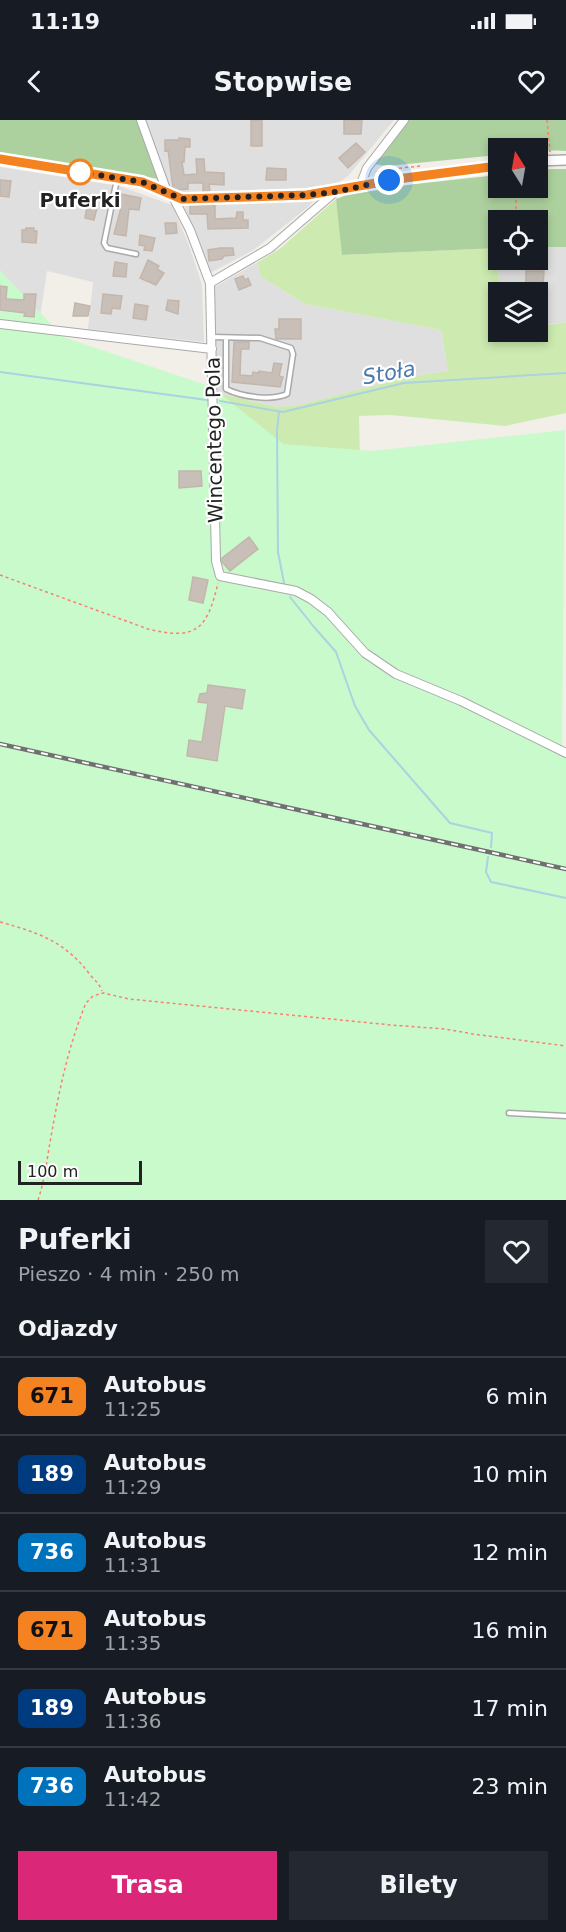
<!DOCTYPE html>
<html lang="pl">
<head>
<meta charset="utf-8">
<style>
  body { margin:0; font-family:"DejaVu Sans",sans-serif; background:#242831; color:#f1f3f6; height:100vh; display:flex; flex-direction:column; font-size:22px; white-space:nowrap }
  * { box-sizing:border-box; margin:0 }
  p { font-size:20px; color:#9ea1a6 }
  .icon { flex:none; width:33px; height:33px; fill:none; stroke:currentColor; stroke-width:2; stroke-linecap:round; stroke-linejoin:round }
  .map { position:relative; height:1080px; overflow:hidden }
  .drawer { display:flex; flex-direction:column; background:#171b24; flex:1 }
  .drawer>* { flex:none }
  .badge { padding:0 12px; border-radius:9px; font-size:21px; line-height:39px }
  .needle { width:39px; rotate:349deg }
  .fabs { position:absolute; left:488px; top:18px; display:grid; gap:12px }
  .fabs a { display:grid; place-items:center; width:60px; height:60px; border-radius:0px; background:#171b24; box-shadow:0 3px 9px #0003; font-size:30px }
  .scale { position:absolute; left:18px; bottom:15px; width:124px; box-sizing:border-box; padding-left:6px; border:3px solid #222; border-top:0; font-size:16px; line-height:21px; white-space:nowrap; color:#222; -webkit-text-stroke:4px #fff; paint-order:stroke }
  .you { position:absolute; width:30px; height:30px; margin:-15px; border:4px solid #fff; border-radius:50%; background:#1a73e8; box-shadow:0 0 0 9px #1a73e833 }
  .map>.badge { position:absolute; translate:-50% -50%; box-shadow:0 0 0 3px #fff }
  h2 { padding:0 18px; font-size:22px; line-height:54px }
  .round { display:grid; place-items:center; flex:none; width:63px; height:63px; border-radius:0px; background:#242831 }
  .headline { display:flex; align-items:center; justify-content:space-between; height:102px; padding:0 18px }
  h1 { font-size:28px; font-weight:800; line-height:45px }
  .action { display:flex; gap:12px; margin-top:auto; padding:12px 18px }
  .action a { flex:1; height:69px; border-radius:0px; background:#db2777; color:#fff; font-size:24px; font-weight:800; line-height:69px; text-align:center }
  .action a+a { background:#242831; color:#f1f3f6 }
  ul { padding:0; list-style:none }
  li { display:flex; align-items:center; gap:18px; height:78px; padding:0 18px; border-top:2px solid #363941 }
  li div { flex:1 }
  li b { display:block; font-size:22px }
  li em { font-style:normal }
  li .badge { min-width:66px; font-weight:700; text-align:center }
  .status { display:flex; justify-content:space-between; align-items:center; height:42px; padding:0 30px; background:#171b24; direction:ltr }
  .status svg { height:16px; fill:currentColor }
  header { display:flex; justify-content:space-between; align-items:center; height:78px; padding:0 18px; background:#171b24; font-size:27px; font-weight:800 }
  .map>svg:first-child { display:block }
</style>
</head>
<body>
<div class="status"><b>11:19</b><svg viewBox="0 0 49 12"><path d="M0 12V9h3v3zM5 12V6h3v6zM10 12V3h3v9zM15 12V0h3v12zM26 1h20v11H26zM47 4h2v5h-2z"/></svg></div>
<header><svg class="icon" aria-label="back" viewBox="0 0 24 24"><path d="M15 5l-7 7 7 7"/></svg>Stopwise<svg class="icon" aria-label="heart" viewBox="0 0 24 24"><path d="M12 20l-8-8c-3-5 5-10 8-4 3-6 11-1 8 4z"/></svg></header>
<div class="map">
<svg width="566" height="1080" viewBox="0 0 566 1080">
  <rect width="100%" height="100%" fill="#f2efe9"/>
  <path fill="#e0dfdf" d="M142,0H394L348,56L338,63L327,66L268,71L193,75L168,71Z
    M0,47L119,66L172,85L188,123L202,165L204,222L88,209L93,162L47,151L39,204L0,200Z
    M317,77L307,88L252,131L210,153L183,83Z
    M537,127H566V202L537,206V172H500L496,128H498V140H537Z
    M258,142L260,156L305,184L441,210L448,251L412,256L299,285L278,287L217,273L213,168Z"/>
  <path fill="#cdebb0" d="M336,79L343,135L496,128L500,172H498V212H537V207L566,202V628V293L505,306L391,295L359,296L363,471L217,273L278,287L299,285L412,256L448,251L441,210L305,184L260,156L258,142L281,128Z"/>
  <path fill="#add19e" d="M0,0H138L159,59L0,33Z
    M409,0H566V31L498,28V35L387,46L373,44Z
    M553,49H566V127H537V100H498V128L342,135L336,79L360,70L498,55V68H537V50Z"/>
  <path fill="#c8facc" d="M0,150L63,217L212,267L283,324L372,331L565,310L562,633L566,635V1080H0Z"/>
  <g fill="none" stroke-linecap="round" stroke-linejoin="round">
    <path stroke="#aad3df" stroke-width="2" d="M0,252L207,280
      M220,281L283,292L404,263L566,253
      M279,292L277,311L278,432L284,463
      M290,477L314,507L336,532L355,586L369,610L450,703L492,713L491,727
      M488,737L486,752L491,762L566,778"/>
  </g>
  <path fill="#c7bfb8" stroke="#c4b6ab" stroke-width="1.5" d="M251,0H262V26H251Z
    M344,0H362L361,14H344Z
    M179,18L190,19V27H185L184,42H182L184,55L197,54L196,39H204L205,52L224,53V65L209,64L210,71L203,72V63H188V69L177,70L173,68L168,30L165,31V20H179Z
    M356,23L365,32L348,48L339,38Z
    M267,48L286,49V60H266Z
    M0,60L11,61L9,77L0,76Z
    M121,74L141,78L139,90L129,89L126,116L114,114L121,88L119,87Z
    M190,85H215V99L236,98L237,92H243V100H248V108L208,109L207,94H190Z
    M87,86L97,88L94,100L85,98Z
    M165,103H176L177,113L166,114Z
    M26,108H34V111H37L36,123L22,122V110H26Z
    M140,115L155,118L152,131L144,130L145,126L139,125Z
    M220,128H233L234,135L224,136L222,139L209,141L208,130Z
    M148,140L159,146L157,149L164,153L156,165L140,158Z
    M115,142L127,144L126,157L113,156Z
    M526,151H544L543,166H526Z
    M243,156L245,160L248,158L251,165L239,170L235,159Z
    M0,166L7,167L6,179L24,180V174H36L34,197L24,196L25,193L0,190Z
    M103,174L122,176L120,189L112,188L111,194L101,193Z
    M168,180L179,181L178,194L166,190Z
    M75,183L90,186L88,196H73Z
    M135,184L148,186L146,200L133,198Z
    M279,199H301V219H276L275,209H279Z
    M234,222H249V229H241L240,255L252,256L253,252L259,253V251L272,253L274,243L282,244L279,256L283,257L280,267L232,262Z
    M179,351H201L202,366L179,368Z
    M249,417L258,429L230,451L222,442V438Z
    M193,457L208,460L203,483L189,480Z
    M208,565L245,570L242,589L225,586L217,641L187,636L189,620L202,622L208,583L198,582L200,574L207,573Z"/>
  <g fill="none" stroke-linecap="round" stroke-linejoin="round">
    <g stroke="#a9a9a9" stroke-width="7">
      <path id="service" d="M117,59L104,123L107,128L136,134
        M212,217L260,218L291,228L293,234L287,274C271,281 242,277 226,269V218
        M509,993L566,996"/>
    </g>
    <g stroke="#a9a9a9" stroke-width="10">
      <path id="minor" d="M141,0L167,72
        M360,66L367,48L404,0
        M173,77L190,110L210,163L216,441L220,456L296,471L311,479L328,492L365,533L396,554L461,581L566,633
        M210,163L270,128L335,72
        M0,204L212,229"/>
    </g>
    <g stroke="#a9a9a9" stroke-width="12">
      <path id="tertiary" d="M0,39L142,62L182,79L307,75L405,58L498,46
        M537,41L566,40"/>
    </g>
    <path stroke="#fa8072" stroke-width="1.5" stroke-dasharray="3 3" stroke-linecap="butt" d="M547,0L550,32
      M376,53L381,50L421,46
      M516,68V100
      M0,455L148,509C197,521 207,509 218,463
      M0,802C40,813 66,822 91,856C96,861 100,865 102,871
      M38,1080C45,1059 47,1038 51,1017C59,971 68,927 86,883L93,876L103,873L129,879L391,905L445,909L473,914L566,926"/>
    <use href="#service" stroke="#fff" stroke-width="4"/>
    <use href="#minor" stroke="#fff" stroke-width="8"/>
    <use href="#tertiary" stroke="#fff" stroke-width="9"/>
    <g stroke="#707070" stroke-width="4.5">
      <path id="rail" d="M0,624L566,749"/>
    </g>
    <use href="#rail" stroke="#fff" stroke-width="2" stroke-dasharray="7" stroke-linecap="butt"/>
  </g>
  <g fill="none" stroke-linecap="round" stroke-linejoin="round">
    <g stroke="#fff" stroke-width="14">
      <path id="line" d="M0,39L142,62L182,79L307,75L405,58L498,46"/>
    </g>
    <use href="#line" stroke="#f58220" stroke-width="9"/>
    <path stroke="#222" stroke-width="6" stroke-dasharray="0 10.8" d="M80,52L142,62L182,79L307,75L335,72L389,60"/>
  </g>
  <circle fill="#fff" stroke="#f58220" stroke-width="3" cx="80" cy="52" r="12"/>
  <g text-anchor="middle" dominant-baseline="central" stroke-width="4.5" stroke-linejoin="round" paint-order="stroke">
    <g font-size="20" font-weight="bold" fill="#222" stroke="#fff">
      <text x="80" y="80">Puferki</text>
    </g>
    <g font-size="20" fill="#222" stroke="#fff">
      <text transform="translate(214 320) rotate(-91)">Wincentego Pola</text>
    </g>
    <g font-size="21" font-style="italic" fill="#4a7aab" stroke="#fff">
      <text transform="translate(389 253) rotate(-10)">Stoła</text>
    </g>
  </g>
</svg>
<div class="fabs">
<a><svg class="needle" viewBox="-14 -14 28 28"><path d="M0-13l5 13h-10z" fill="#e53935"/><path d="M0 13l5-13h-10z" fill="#9ea1a6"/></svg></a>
<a><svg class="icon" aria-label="locate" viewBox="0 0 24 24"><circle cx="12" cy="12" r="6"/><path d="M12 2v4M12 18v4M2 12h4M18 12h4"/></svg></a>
<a><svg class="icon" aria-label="layers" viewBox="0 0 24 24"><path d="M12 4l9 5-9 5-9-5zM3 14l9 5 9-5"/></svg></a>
</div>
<div class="scale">100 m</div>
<div class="you" style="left:389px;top:60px"></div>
</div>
<section class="drawer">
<div class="headline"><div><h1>Puferki</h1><p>Pieszo · 4 min · 250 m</p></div><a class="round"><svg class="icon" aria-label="heart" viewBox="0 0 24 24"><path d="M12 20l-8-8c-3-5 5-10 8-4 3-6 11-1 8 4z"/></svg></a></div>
<h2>Odjazdy</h2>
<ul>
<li><span class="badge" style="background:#f58220;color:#111">671</span><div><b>Autobus</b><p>11:25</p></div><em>6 min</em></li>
<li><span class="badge" style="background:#003b80;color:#fff">189</span><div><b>Autobus</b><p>11:29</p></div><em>10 min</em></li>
<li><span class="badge" style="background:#0072bc;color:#fff">736</span><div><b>Autobus</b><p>11:31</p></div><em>12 min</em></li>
<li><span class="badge" style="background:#f58220;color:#111">671</span><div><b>Autobus</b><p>11:35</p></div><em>16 min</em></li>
<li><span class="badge" style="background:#003b80;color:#fff">189</span><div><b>Autobus</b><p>11:36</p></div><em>17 min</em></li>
<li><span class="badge" style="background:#0072bc;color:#fff">736</span><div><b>Autobus</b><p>11:42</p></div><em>23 min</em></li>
</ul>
<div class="action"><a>Trasa</a><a>Bilety</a></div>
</section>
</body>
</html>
